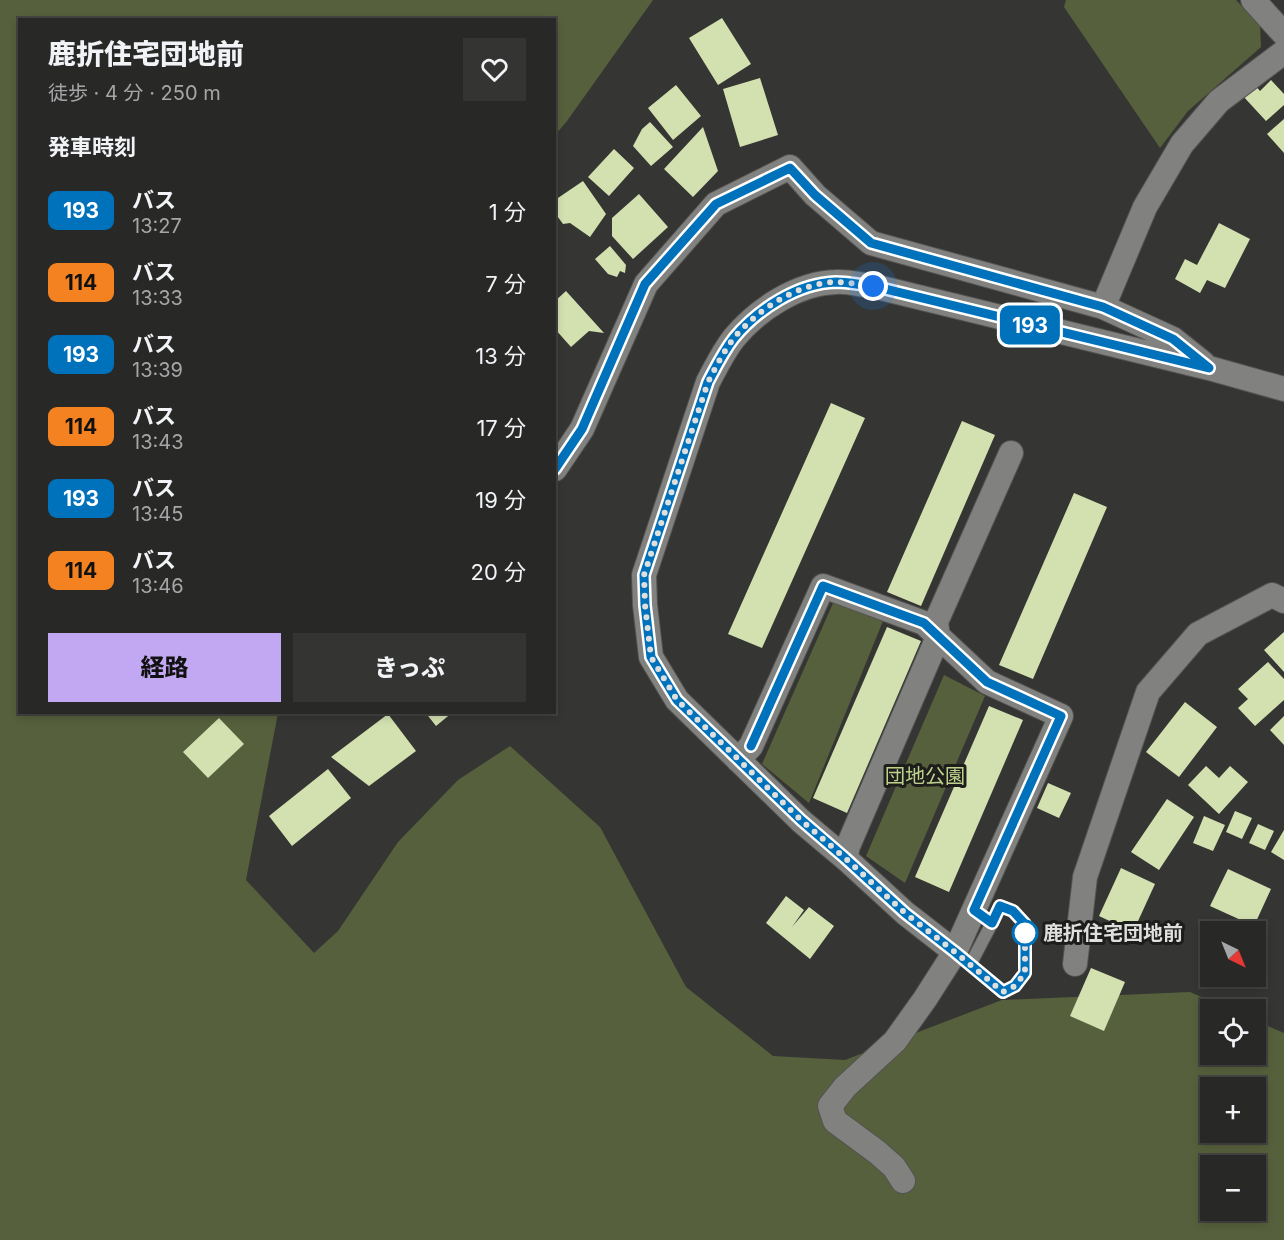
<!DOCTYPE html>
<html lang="ja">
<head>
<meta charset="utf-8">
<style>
  body { margin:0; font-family:Inter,"Noto Sans JP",sans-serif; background:#343432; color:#f1f3f6; height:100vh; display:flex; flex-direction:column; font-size:22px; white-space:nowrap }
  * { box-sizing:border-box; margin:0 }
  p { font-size:20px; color:#a5a6a7 }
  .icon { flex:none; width:33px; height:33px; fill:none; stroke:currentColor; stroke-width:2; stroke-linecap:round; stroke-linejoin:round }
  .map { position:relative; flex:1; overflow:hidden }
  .side { position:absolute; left:18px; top:18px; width:538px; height:696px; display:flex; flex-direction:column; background:#282826; border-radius:0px; box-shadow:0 3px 9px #0003,0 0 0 2px #444443 }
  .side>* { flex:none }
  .badge { padding:0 12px; border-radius:9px; font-size:21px; line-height:39px }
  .needle { width:39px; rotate:137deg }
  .tools { position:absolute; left:1200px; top:921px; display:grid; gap:12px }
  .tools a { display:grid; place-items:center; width:66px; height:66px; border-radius:0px; background:#282826; box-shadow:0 3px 9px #0003,0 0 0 2px #444443; font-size:30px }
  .you { position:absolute; width:30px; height:30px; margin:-15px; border:4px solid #fff; border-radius:50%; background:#1a73e8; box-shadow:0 0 0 9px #1a73e833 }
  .map>.badge { position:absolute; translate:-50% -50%; box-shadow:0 0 0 3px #fff }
  h2 { padding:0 30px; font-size:22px; line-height:54px }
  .round { display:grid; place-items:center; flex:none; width:63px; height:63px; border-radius:0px; background:#343432 }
  .headline { display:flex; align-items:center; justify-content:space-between; height:102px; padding:0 30px }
  h1 { font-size:28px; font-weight:800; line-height:45px }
  .primary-button { display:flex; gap:12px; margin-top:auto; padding:12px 30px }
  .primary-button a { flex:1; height:69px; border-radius:0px; background:#c2a7f2; color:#111; font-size:24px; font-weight:800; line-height:69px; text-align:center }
  .primary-button a+a { background:#343432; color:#f1f3f6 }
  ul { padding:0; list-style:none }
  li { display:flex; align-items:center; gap:18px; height:72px; padding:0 30px }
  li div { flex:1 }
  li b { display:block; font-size:22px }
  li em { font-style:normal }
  li .badge { min-width:66px; font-weight:700; text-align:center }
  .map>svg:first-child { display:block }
</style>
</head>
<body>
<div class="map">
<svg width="1284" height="1240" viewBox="0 0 1284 1240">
  <rect width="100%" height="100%" fill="#353633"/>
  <path fill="#57603c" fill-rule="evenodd" d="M0,0H653L567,121L555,135V20H20V712L278,713L246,880L314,953L338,931L398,842L458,780L510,746L600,827L686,987L773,1056L845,1060L1002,1000L1190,992L1229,1009L1210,1010V1054H1256V1021L1284,1033V1240H0ZM1210,1088H1256V1132H1210ZM1210,1166H1256V1210H1210Z
    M1066,0H1236L1260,26L1261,47L1188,111L1160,148L1064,7Z
    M834,601L883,621L809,803L762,764Z
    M944,675L985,696L905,883L866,856Z"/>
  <path fill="#d3e1b1" d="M722,18L751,64L718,85L689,38Z
    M760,78L778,135L740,147L723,89Z
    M1271,80L1284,94V105L1266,121L1242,95L1254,84L1260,91Z
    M676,85L701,116L673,140L648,108Z
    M1284,119V153L1267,134Z
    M650,122L673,147L651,166L633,146L642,129Z
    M703,127L718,171L693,197L664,169Z
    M614,149L634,168L609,196L588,177Z
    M583,181L606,214L590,237L570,223L563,224L555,213V200Z
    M639,194L668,227L633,259L612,236V218Z
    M1219,223L1250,239L1225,288L1207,280L1200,293L1175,279L1185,259L1197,265Z
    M610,246L626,265L625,273L620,271L617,277L608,274L595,259Z
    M566,291L604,333L589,331L571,347L555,329V301Z
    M831,403L865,418L762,648L728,634Z
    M962,421L995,435L921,606L887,592Z
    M1074,493L1107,507L1033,679L999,665Z
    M887,627L921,641L847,813L813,798Z
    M1284,632V672L1264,650Z
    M1268,662L1284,679V700L1255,726L1238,708L1248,699L1238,689Z
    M1185,702L1217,727L1179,777L1146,752Z
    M989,706L1023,720L949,892L915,877Z
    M425,712H453L436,726Z
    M388,714L416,751L369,786L331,757Z
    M1284,716V745L1270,730Z
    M219,718L244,744L208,778L183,752Z
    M1206,766L1219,778L1230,766L1248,782L1219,814L1188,785Z
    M328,769L351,798L292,846L269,816Z
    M1048,783L1071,793L1059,818L1037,808Z
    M1167,799L1194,817L1159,870L1131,852Z
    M1235,811L1252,818L1242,839L1226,832Z
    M1204,816L1225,825L1213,851L1193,843Z
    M1258,824L1274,831L1265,850L1249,843Z
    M1284,830V860L1271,852Z
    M1121,868L1155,884L1133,932L1099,916Z
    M1228,869L1271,889L1254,926L1210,906Z
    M786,896L804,910L792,927L809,907L834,926L810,959L766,923Z
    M1091,968L1125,982L1104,1031L1070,1016Z"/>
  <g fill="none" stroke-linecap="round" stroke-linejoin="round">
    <g stroke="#535352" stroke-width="14">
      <path id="service" d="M955,952L1003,992L1015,986L1025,973V924L1013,911L1000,906L992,923L974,910
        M970,965L992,923"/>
    </g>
    <g stroke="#535352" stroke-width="26">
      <path id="minor" d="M1253,0L1284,34
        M1203,363L1173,339L1103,307L1145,207L1182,144L1219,101L1284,52
        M555,469L582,429L646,284L716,204L790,167L815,195L871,243L1103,307
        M738,760L751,746L823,586L924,623L987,682L1061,716L955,952L925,999L895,1041L845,1087L830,1106L835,1121L877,1152L894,1167L903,1181
        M845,858L848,846L938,637L936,622L1011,453
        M955,952L905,913L845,858L801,821L677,700L651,657L645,605L644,575L708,382C716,367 723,352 734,338C758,309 798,283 836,282C848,281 861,285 873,286L1209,368L1284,389
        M1075,964L1085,877L1148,692L1198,634L1272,595L1284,601"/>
    </g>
    <use href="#service" stroke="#81827f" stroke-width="12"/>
    <use href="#minor" stroke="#81827f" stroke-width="24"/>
  </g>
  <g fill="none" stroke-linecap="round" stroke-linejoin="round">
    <g stroke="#fff" stroke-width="14">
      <path id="line" d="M555,469L582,429L645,284L716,204L790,168L815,195L871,243L1103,307L1173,339L1209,368L873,286C861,285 848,282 836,282C798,283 758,309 734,338C723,352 716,367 708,382L644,575L645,605L651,657L677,700L801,820L845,858L905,913L955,952L1003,992L1015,986L1025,973V924L1013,911L1000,906L992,923L974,910L1061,716L987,682L924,623L823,586L751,746"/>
    </g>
    <use href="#line" stroke="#0072bc" stroke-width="9"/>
    <path stroke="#dfdfde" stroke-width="6" stroke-dasharray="0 10.8" d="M873,286C861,285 848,282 836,282C798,283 758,309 734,338C723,352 716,367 708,382L644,575L645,605L651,657L677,700L801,820L845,858L905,913L955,952L1003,992L1015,986L1025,973V933"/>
  </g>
  <circle fill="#fff" stroke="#0072bc" stroke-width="3" cx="1025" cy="933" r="12"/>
  <g text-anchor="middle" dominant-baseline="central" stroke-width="6" stroke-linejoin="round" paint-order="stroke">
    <g font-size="20" fill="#bed18a" stroke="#1d1d1c">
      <text x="925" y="776">団地公園</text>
    </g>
    <g font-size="20" font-weight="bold" fill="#dfdfde" stroke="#1d1d1c" text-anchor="start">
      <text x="1043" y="933">鹿折住宅団地前</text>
    </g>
  </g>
</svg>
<div class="tools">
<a><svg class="needle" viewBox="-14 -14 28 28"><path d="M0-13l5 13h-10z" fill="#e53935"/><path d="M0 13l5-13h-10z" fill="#a5a6a7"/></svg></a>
<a><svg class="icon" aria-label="locate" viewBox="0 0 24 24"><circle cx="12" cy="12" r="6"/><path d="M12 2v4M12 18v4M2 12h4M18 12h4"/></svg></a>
<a>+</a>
<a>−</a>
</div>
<div class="you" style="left:873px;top:286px"></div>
<b class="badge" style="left:1030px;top:325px;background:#0072bc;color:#fff">193</b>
<section class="side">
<div class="headline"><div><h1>鹿折住宅団地前</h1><p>徒歩 · 4 分 · 250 m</p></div><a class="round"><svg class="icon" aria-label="heart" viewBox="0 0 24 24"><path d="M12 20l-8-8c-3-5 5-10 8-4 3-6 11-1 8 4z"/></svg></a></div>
<h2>発車時刻</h2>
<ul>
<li><span class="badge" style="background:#0072bc;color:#fff">193</span><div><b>バス</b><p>13:27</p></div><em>1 分</em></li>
<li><span class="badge" style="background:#f58220;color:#111">114</span><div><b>バス</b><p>13:33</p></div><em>7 分</em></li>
<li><span class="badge" style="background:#0072bc;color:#fff">193</span><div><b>バス</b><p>13:39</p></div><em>13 分</em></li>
<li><span class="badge" style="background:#f58220;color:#111">114</span><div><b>バス</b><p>13:43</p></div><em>17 分</em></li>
<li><span class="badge" style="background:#0072bc;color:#fff">193</span><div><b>バス</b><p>13:45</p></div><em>19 分</em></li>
<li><span class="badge" style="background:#f58220;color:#111">114</span><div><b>バス</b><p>13:46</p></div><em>20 分</em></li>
</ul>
<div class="primary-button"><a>経路</a><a>きっぷ</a></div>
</section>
</div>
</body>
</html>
